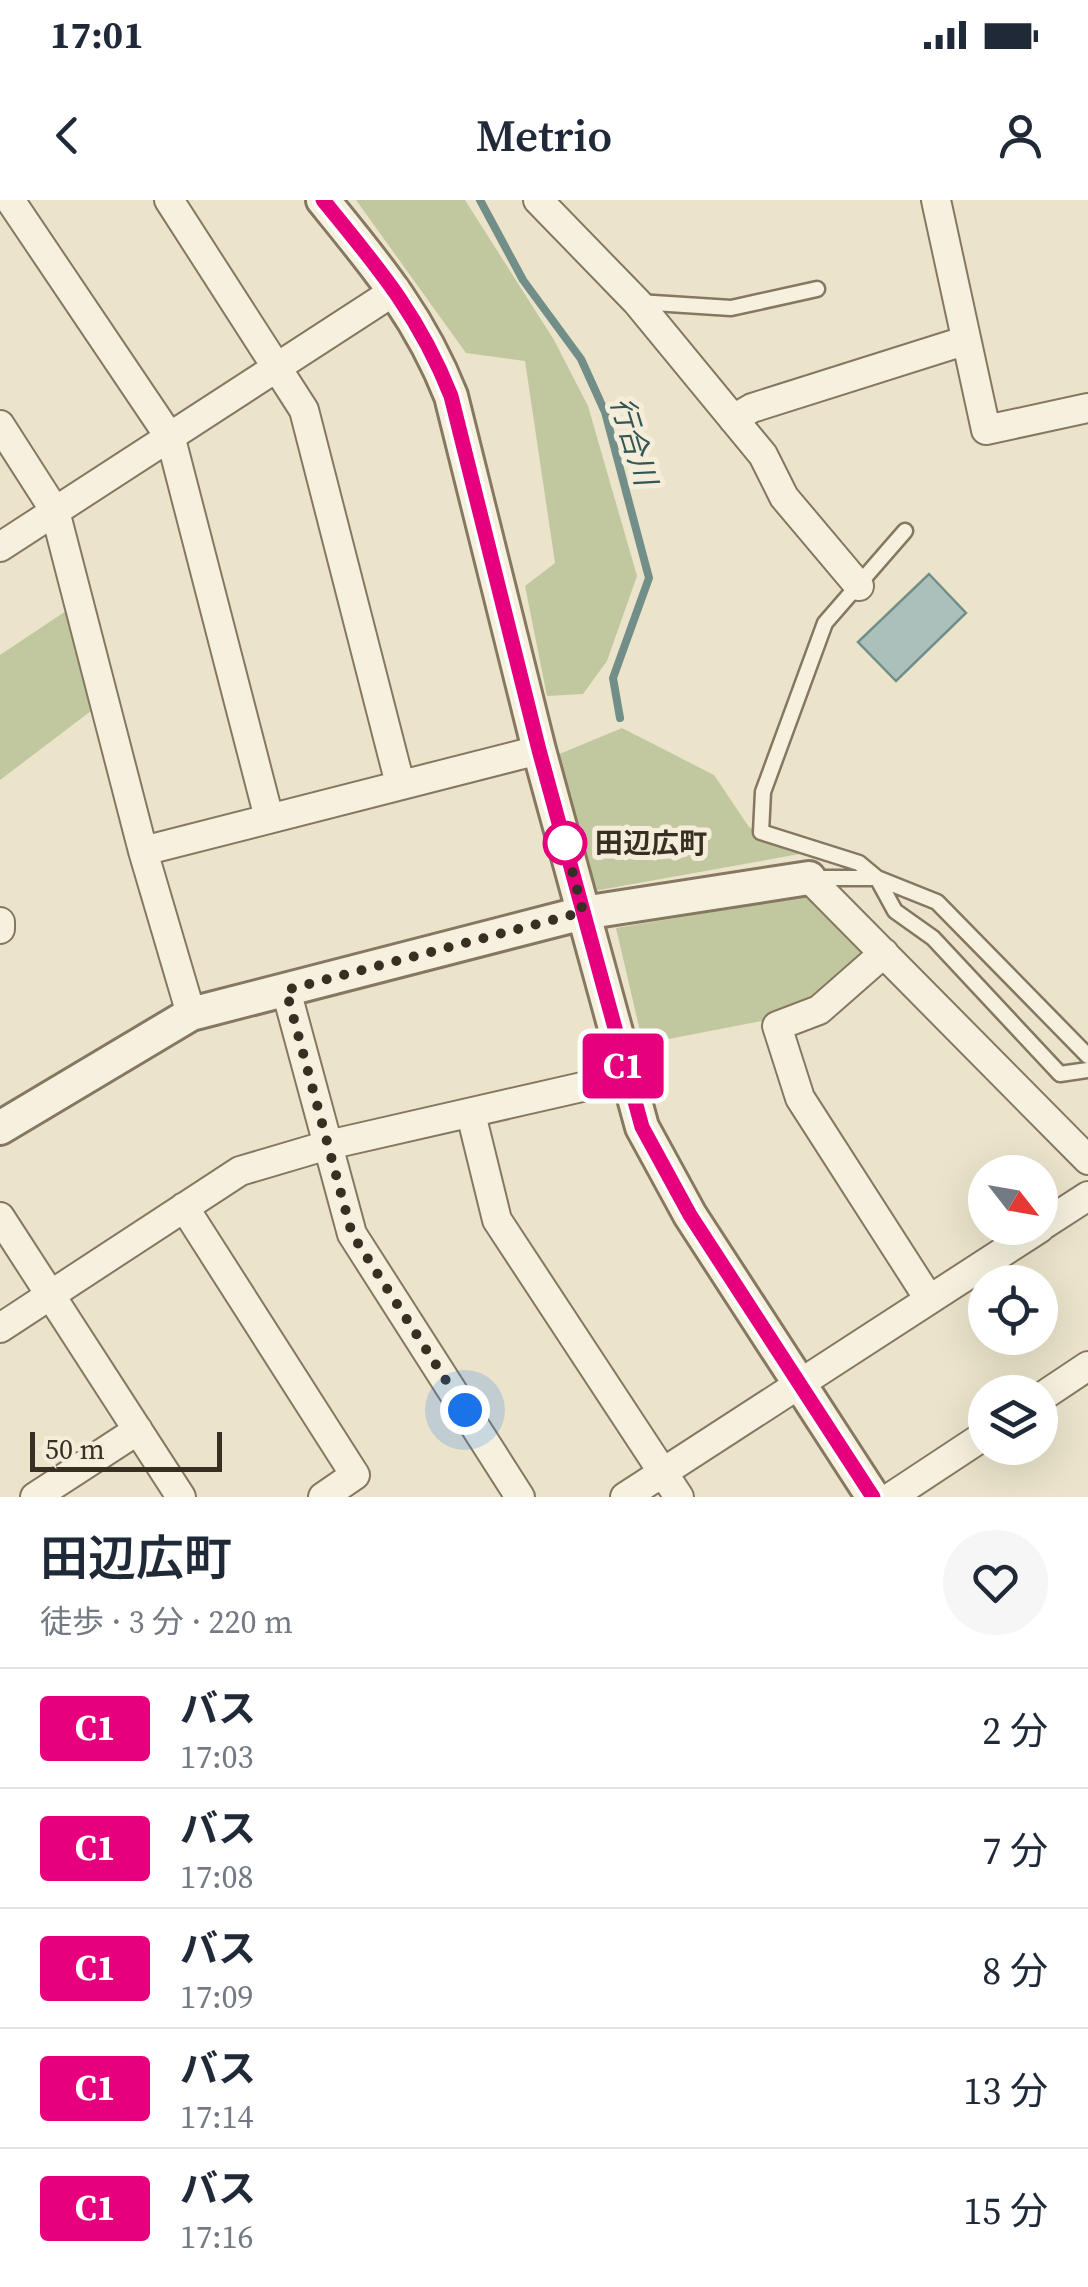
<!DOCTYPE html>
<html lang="ja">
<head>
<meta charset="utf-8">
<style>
  body { margin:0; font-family:"Source Serif 4","Noto Sans JP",serif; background:#f6f6f7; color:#1f2937; height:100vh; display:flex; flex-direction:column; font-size:38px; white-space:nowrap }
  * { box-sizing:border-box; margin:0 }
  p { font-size:32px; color:#747a83 }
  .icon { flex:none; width:55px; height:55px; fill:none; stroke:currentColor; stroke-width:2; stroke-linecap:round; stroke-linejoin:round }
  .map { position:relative; height:1297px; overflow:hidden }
  .panel { display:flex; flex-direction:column; background:#fff; flex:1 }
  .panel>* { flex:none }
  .badge { padding:0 20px; border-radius:8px; font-size:35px; line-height:65px }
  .needle { width:65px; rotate:121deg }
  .tools { position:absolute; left:968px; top:955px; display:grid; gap:20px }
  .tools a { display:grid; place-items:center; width:90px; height:90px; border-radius:50%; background:#fff; box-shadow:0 10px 40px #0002; font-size:50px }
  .scale { position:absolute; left:30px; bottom:25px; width:192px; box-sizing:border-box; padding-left:10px; border:5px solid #382f23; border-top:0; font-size:28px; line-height:35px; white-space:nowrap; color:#382f23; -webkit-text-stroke:8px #f3edda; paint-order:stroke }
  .you { position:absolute; width:50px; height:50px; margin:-25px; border:8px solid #fff; border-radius:50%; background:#1a73e8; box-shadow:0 0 0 15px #1a73e833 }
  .map>.badge { position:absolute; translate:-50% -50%; box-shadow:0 0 0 5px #fff }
  .round { display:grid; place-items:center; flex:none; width:105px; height:105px; border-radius:52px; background:#f6f6f7 }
  .head { display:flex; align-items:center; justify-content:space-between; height:170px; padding:0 40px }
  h1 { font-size:48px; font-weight:600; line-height:75px }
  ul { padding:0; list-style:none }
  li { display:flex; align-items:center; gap:30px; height:120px; padding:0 40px; border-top:2px solid #e0e1e3 }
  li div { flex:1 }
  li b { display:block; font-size:38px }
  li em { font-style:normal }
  li .badge { min-width:110px; font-weight:700; text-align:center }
  .status { display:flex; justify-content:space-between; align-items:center; height:70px; padding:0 50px; background:#fff; direction:ltr }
  .status svg { height:28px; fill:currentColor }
  header { display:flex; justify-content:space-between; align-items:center; height:130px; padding:0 40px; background:#fff; font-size:45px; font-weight:600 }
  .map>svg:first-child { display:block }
</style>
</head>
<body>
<div class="status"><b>17:01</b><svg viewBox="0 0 49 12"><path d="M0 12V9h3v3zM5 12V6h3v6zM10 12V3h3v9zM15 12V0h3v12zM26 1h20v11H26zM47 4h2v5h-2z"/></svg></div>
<header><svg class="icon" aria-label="back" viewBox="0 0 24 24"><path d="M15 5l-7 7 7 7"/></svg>Metrio<svg class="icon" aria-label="person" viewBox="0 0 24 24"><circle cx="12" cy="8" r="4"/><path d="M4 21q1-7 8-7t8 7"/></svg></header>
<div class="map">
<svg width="1088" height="1297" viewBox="0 0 1088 1297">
  <rect width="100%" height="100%" fill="#ebe4cb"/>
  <path fill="#c1c8a0" d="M356,0H465L554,140L588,206L637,376L607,461L583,494L547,496L525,386L555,363L525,161L466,153Z
    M69,409L95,508L0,580V455Z
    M622,528L714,575L749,627L805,653L594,691L557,555Z
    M814,695L869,751L811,805L766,820L643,844L616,728Z"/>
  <path fill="#abc0bb" stroke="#728e89" stroke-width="2.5" d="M929,374L966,413L896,481L858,442Z"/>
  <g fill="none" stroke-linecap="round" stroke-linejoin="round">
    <path stroke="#728e89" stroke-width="8" d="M480,0L523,80L581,159L605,212L649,378L613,478L620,518"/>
    <g stroke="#867761" stroke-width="19">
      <path id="service" d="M638,102L731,108L817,89
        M905,331L825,423L763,592L761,632L859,663L877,678L895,711L933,738L1060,874L1088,870
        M810,678H877L937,702L1088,856"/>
    </g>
    <g stroke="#867761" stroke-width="32">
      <path id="minor" d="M10,0L171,239L269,618
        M169,0L304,210L400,584
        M538,0L637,102L763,255L784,297L859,386
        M936,0L986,230L1088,208
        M733,219L752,208L964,141
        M0,225L55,311L143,651L191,814
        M0,347L396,90
        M143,651L539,550
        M809,678L1088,960
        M0,722V729
        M884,753L819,810L777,826L800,898L929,1099
        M286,790L352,1034L520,1297
        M471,914L497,1020L679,1297
        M184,1007L355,1275L323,1297
        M0,1017L181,1297
        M1040,1027L1088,996
        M0,1128L240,971L328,945L626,877
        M1040,1198L1088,1166
        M35,1297L138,1230
        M625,1297L1040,1028
        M891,1297L985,1235"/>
    </g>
    <g stroke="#867761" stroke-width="38">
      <path id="tertiary" d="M323,0C376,65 420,117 451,196L539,550L642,927L690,1015L873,1297
        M0,928L191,814L583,713L809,678"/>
    </g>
    <use href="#service" stroke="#f6f1de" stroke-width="14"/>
    <use href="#minor" stroke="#f6f1de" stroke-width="28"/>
    <use href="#tertiary" stroke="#f6f1de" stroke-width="32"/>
  </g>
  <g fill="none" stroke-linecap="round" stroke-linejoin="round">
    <g stroke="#fff" stroke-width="22">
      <path id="line" d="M323,0C377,66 419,115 451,196L539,550L642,927L690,1015L873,1297"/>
    </g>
    <use href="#line" stroke="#e6007e" stroke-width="15"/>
    <path stroke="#382f23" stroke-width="10" stroke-dasharray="0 18" d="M465,1210L352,1034L286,790L583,712L565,643"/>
  </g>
  <circle fill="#fff" stroke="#e6007e" stroke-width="5" cx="565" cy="643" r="20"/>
  <g text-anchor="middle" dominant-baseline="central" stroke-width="10" stroke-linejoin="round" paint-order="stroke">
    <g font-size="28" font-weight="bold" fill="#382f23" stroke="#f3edda" text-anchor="start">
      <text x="595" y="643">田辺広町</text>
    </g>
    <g font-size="30" font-style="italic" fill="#345656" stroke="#f3edda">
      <text transform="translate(634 241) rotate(73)">行合川</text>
    </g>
  </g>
</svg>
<div class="tools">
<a><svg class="needle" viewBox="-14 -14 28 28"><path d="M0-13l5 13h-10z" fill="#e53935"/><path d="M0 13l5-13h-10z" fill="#747a83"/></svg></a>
<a><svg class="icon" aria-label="locate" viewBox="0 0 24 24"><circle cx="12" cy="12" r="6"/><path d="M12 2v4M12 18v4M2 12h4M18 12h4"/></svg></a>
<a><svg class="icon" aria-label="layers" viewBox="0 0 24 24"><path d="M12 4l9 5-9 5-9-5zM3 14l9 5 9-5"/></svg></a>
</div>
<div class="scale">50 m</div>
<div class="you" style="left:465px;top:1210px"></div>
<b class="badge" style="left:623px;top:866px;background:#e6007e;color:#fff">C1</b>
</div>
<section class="panel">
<div class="head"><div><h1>田辺広町</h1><p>徒歩 · 3 分 · 220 m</p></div><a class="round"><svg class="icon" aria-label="heart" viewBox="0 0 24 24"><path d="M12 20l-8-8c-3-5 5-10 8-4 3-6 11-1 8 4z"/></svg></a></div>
<ul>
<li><span class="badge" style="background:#e6007e;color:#fff">C1</span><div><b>バス</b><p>17:03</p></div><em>2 分</em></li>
<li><span class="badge" style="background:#e6007e;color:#fff">C1</span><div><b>バス</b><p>17:08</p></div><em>7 分</em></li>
<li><span class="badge" style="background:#e6007e;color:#fff">C1</span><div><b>バス</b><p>17:09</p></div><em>8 分</em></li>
<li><span class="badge" style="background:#e6007e;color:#fff">C1</span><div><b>バス</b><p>17:14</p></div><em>13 分</em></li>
<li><span class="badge" style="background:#e6007e;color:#fff">C1</span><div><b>バス</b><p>17:16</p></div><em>15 分</em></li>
</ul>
</section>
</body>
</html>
